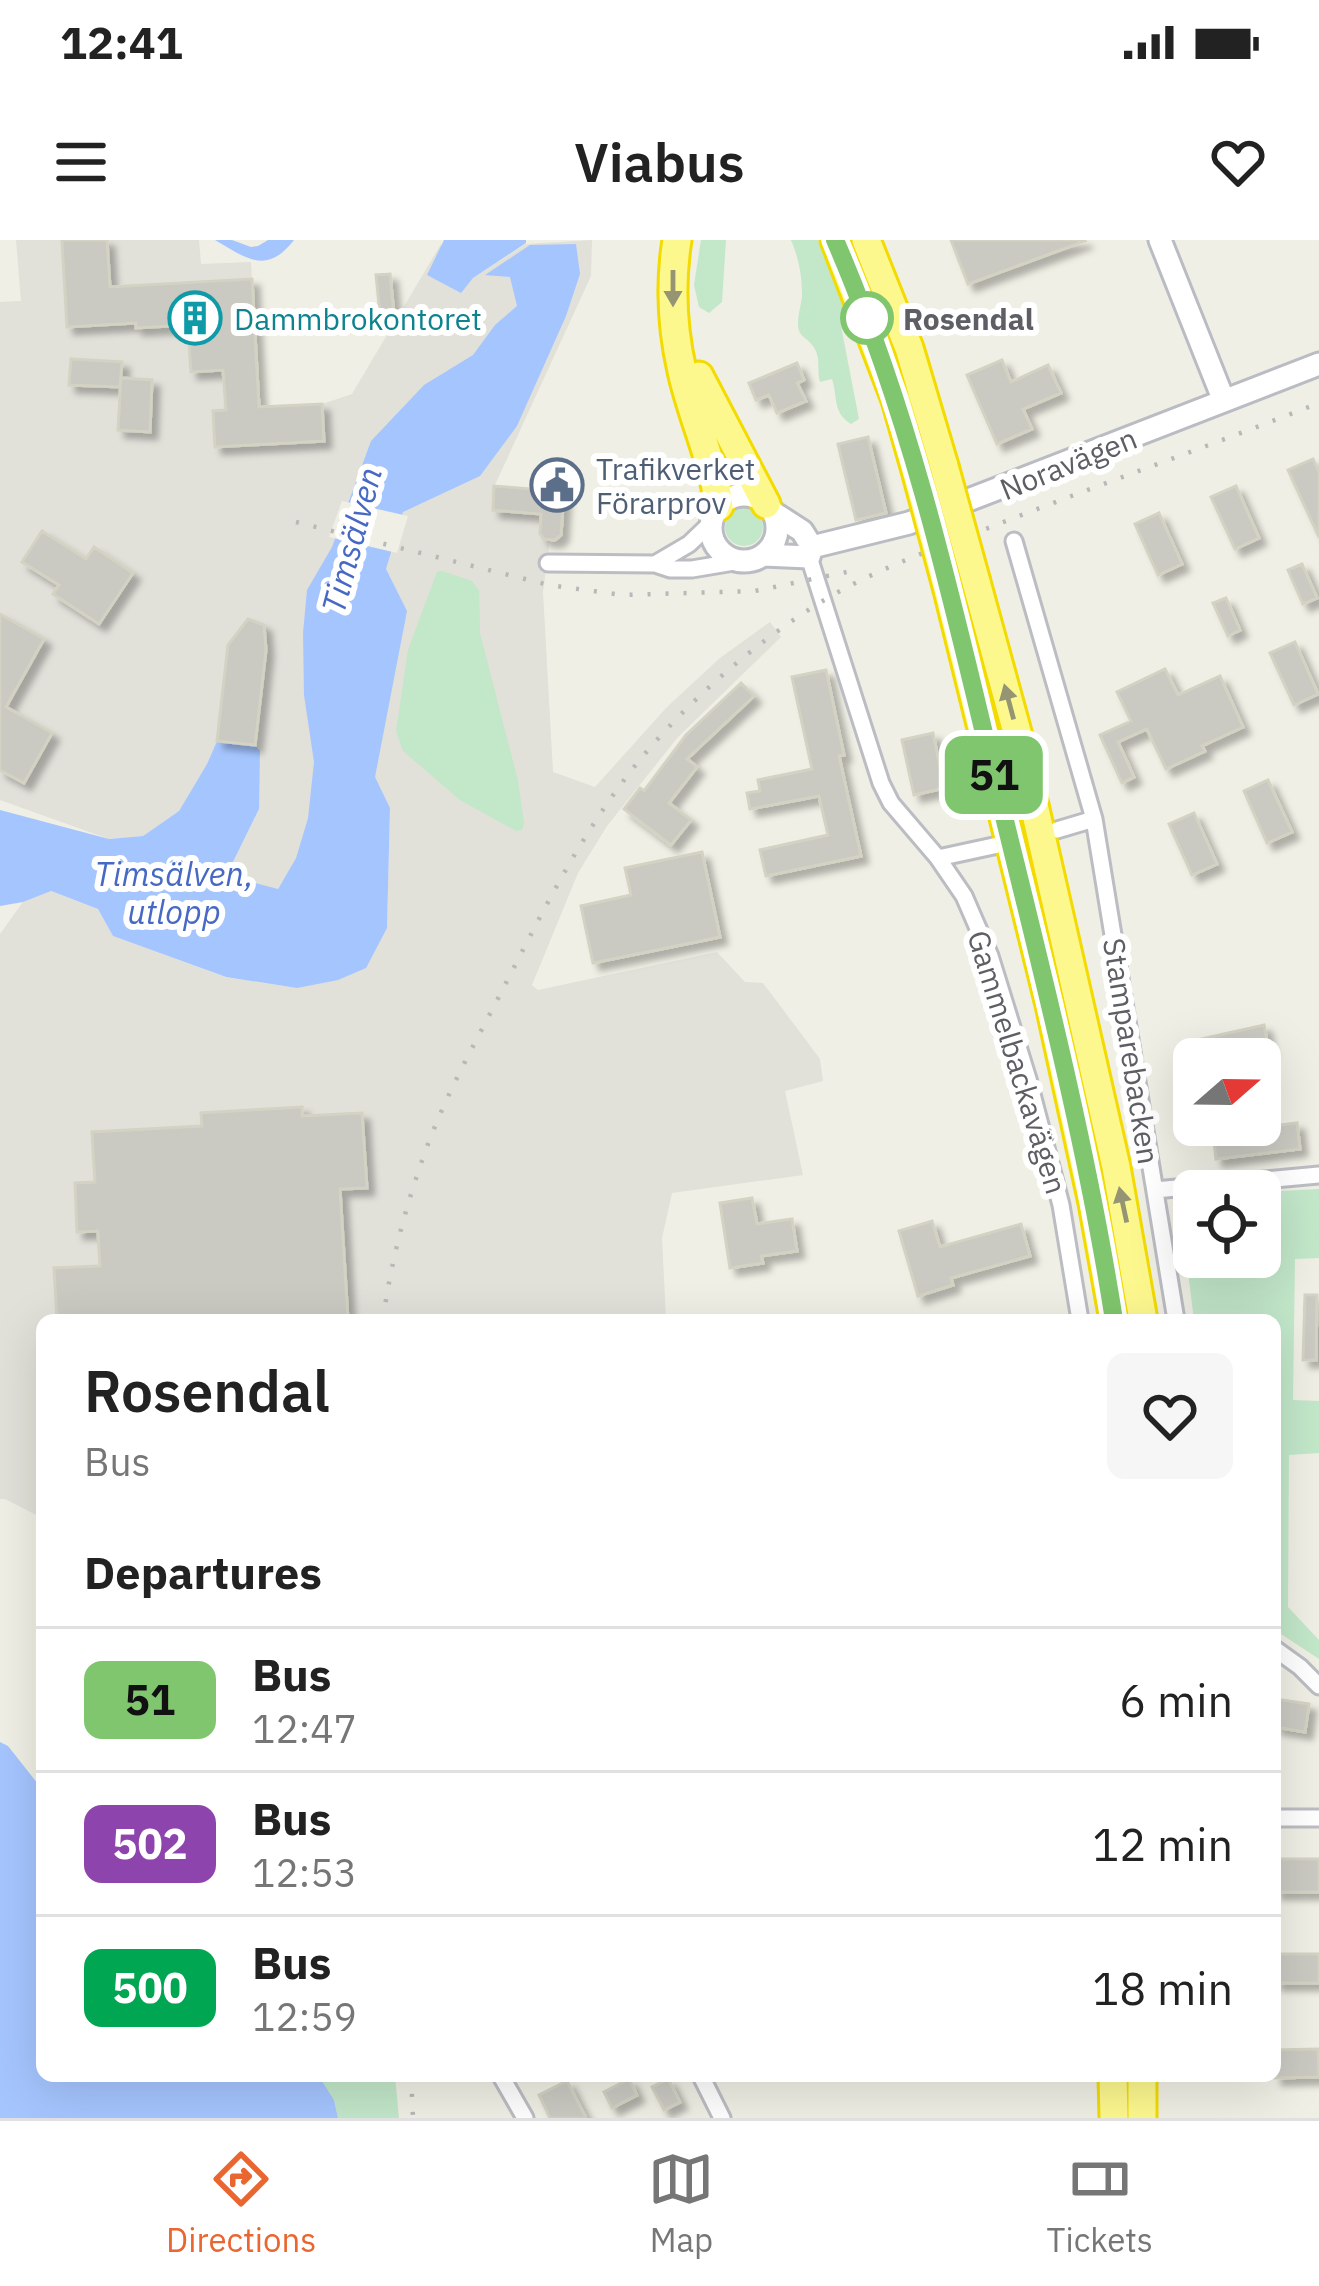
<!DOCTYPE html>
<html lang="en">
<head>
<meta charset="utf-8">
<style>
  body { margin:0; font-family:"IBM Plex Sans",sans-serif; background:#f6f6f6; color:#222; height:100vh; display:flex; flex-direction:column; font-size:45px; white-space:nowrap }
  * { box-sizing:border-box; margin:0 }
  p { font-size:39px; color:#767676 }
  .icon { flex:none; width:66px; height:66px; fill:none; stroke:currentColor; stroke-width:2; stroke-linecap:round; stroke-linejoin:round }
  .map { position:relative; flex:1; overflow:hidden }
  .drawer { position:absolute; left:36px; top:1074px; width:1245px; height:768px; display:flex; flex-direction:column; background:#fff; border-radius:18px; box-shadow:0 12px 48px #0002 }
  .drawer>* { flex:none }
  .badge { padding:0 24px; border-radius:18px; font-size:42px; line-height:78px }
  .needle { width:78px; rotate:70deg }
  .controls { position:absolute; left:1173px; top:798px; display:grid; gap:24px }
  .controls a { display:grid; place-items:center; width:108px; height:108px; border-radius:18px; background:#fff; box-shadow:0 12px 48px #0002; font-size:60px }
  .map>.badge { position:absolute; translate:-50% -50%; box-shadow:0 0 0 6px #fff }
  h2 { padding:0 48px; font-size:45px; line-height:108px }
  .round { display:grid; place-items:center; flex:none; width:126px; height:126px; border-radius:18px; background:#f6f6f6 }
  .overview { display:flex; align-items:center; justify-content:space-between; height:204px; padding:0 48px }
  h1 { font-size:57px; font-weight:600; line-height:90px }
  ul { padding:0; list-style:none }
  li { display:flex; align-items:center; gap:36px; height:144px; padding:0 48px; border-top:3px solid #e0e0e0 }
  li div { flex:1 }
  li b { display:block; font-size:45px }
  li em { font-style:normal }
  li .badge { min-width:132px; font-weight:700; text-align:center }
  .status { display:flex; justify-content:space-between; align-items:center; height:84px; padding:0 60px; background:#fff; direction:ltr }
  .status svg { height:33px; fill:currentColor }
  header { display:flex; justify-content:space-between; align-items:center; height:156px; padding:0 48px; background:#fff; font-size:54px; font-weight:600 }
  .tab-bar { display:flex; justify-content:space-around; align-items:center; height:168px; border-top:3px solid #e0e0e0; background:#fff; font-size:33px; color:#767676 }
  .tab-bar a { display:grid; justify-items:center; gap:6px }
  .tab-bar .selected { color:#e96631 }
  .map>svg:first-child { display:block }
</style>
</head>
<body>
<div class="status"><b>12:41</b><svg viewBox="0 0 49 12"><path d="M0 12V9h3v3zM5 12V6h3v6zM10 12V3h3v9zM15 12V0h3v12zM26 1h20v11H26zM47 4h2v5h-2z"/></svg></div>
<header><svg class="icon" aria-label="menu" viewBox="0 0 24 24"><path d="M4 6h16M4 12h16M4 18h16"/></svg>Viabus<svg class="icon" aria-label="heart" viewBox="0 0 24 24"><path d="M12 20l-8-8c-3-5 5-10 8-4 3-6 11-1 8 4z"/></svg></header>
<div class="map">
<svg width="1319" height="1878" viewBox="0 0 1319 1878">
  <defs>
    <filter id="shadow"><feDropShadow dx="7" dy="7" stdDeviation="3" flood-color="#0004"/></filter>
  </defs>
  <rect width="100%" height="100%" fill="#efefe5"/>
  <path fill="#e1e0d9" d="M16,0H199L201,24L251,22L259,167L322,164L352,154L441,4L448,44L461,52L473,38L526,4L592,0L591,36L494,247L493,270L541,274L540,293L544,299H550L543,352L553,532L595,547L667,467L720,418L770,382L781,397L678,497L607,586L578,633L532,745L538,750L717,712L745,742L763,743L820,819L823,841L785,851L803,935L672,953L662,998L666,1080H42V1278L5,1259H0V694L23,662L50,651L98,669L113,696L225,737L297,748L387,688L390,569L315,522L308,578L296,618L277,650L243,640L232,624L259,569L217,501L207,524L179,571L143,596L109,599L0,560V62L21,61Z"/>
  <path fill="#c2e7c9" d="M701,0H726L722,62L709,73L699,67L694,45Z
    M791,0H818L843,60L840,81L859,179L851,184C832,172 838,157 832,139L820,142C816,129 822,119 813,106C807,97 798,97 798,84C798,75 801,65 802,56C802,35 799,19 791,0Z
    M725 287a19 19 0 1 1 38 0a19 19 0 1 1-38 0Z
    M442,331L472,341L479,351L480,393L518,541L524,583L522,590L516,591L460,560L403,511L396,491L408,410L437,332Z
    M1319,949V1018L1295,1019L1293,1160L1319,1161V1213L1289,1215L1288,1367L1319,1400V1419L1275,1390V1080H1194L1182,984L1185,966L1194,959V1017H1260V952Z
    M319,1836H395L399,1878H338L334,1860Z"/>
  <path fill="#a5c5ff" d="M215,0H232L251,7L258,6L268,0H294C267,35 247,19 215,0Z
    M444,0H526V3L473,38L461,53L427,35Z
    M576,4L580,34L566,76L517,186L480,236L403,272L386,329L407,371L375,537L390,568L387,688L366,728L338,740L297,748L226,737L113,696L98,669L51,651L23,662L0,666V570L109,599L143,596L179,571L207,524L217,501L255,505L260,511L259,569L232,624L243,640L278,649L296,618L308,578L314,522L304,455L303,393L307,350L332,307L371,201L424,145L473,115L495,85L517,66L510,37L485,35L530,5Z
    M0,1502L8,1506L42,1549V1836H319L334,1860L338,1878H0Z"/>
  <path fill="#efefe5" d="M342,261L408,276L397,313L329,297Z"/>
  <path fill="#cac9c2" stroke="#d4d2c3" stroke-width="3" filter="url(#shadow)" d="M62,0H107L110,47L252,39L259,167L322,164L324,201L215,207L213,171L226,170L223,130L191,132L188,85L136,88V83L67,87Z
    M951,0H1084L1085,1L968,44Z
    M390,34L394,74L380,75L376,35Z
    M71,119L122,122L120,147L69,145Z
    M1002,120L1011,142L1048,125L1061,153L1023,169L1032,189L997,204L967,135Z
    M797,123L804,140L797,143L806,161L777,173L769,155L756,160L749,143Z
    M121,138L152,140L150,192L118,190Z
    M868,197L886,273L856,280L838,204Z
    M1313,219L1319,232V297L1288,230Z
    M544,236L565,237L561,295L555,300L544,299L540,293L541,274L493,270L494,246L543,250Z
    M1236,246L1259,298L1235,309L1211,257Z
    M1159,273L1182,324L1158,335L1135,284Z
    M42,291L86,319L94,307L133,333L99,384L53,354L59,345L22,322Z
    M1302,324L1317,358L1303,364L1288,330Z
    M1226,358L1240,390L1228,396L1213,363Z
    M0,374L44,399L6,467L52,493L24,543L0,530Z
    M248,379L264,385L266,410L255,505L217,501L228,405Z
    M1295,402L1318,454L1294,465L1270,413Z
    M1165,429L1178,455L1220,436L1243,487L1202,506L1205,511L1166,529L1147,489L1118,502L1134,537L1122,543L1100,495L1131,481L1117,452Z
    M826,430L844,515L839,516L861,616L766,636L760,610L828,595L819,556L750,569L747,553L760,551L758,540L812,529L792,437Z
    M741,443L754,456L687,519L697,527L669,563L691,580L671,605L624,569L640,548L644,551L686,495Z
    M933,493L944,548L914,555L902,500Z
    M1268,540L1292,592L1267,603L1244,551Z
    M1194,573L1217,624L1192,635L1169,584Z
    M702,612L720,697L593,723L581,666L631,655L625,628Z
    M1264,785L1269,811L1232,819H1188L1184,803Z
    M302,867V876L362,873L367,948L340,949L348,1080H57L54,1028L100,1026L98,991L77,992L75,943L95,942L92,892L202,886L201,873Z
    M1297,883L1300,909L1216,919L1213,893Z
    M752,958L757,984L792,979L797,1011L761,1016L763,1023L730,1028L720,963Z
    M932,981L940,1007L1021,984L1030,1016L951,1038L953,1045L918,1056L899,991Z
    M1305,1055H1317L1316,1120H1303Z
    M1275,1459L1309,1464L1305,1492L1275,1487Z
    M1275,1619H1319V1652H1275Z
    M1275,1714H1319V1743H1275Z
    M1318,1809L1319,1837L1275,1838V1810Z
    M629,1839L637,1855L612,1868L604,1852Z
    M668,1839L680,1862L664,1870L652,1847Z
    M567,1841L586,1878H550L539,1855Z"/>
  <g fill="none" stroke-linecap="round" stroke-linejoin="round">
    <g stroke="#bcbdc3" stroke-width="21">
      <path id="street" d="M1014,301L1094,579L1176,1080
        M809,317L881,543L891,563L938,618L964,656L990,716L1028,839L1061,965L1080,1080
        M548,323L655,324L670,329H692L740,321
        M655,324L689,304L711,283
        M1057,590L1094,579
        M938,618L998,605
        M1155,950L1319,935
        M1275,1409L1300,1427L1319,1446
        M1275,1578H1319
        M501,1836L525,1878
        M701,1836L722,1878"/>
    </g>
    <g stroke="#babcc3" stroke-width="27">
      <path id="secondary" d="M1160,0L1224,161
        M711 288a33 33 0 1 1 66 0a33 33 0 1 1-66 0Z
        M774,273L802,291L812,307
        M763,315L809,317L812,307L909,283L1319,124"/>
    </g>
    <g stroke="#f3db01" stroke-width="33">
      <path id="highway" d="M677,0C670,44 672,87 682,131C692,177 713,219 719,266
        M835,0L896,160L917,234
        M866,0L909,108L944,226
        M699,136L766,264
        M976,342L1020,503L1116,927L1143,1080
        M948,350L1050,765L1093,963L1114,1080
        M1113,1836L1114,1878
        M1142,1836V1878"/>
    </g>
    <use href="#street" stroke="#fff" stroke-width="15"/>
    <use href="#secondary" stroke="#fff" stroke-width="21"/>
    <use href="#highway" stroke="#fdf88e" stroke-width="27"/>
    <path stroke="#b8b8b9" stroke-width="4.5" stroke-dasharray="3 15" stroke-linecap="butt" d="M296,282L549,345L622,355L755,351L861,329
      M383,1080C391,1020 407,961 428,904C449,848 480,794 507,741C550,657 592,573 655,502C702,449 761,399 821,362C875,329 937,308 996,285C1103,243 1212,205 1319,163
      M411,1836L413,1878"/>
    <g stroke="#f3db01" stroke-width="33" stroke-linecap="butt">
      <path id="highway-bridge" d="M944,226L976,342
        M917,234L948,350"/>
    </g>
    <use href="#highway-bridge" stroke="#fdf88e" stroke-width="27"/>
  </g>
  <defs><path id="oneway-solid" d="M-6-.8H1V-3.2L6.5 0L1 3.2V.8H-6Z" transform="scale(3)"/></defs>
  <g fill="#959573">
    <use href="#oneway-solid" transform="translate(673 48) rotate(90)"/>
    <use href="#oneway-solid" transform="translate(1009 462) rotate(-105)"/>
    <use href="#oneway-solid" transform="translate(1123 965) rotate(-102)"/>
  </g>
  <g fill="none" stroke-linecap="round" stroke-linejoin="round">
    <g stroke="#fff" stroke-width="27">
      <path id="line" d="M835,0C911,175 953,363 997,548C1040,724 1086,901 1114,1080"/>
    </g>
    <use href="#line" stroke="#80c66e" stroke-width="18"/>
  </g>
  <defs>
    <g id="building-ring" transform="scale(2.7)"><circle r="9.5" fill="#fff" stroke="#0f9aa8" stroke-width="1.5"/><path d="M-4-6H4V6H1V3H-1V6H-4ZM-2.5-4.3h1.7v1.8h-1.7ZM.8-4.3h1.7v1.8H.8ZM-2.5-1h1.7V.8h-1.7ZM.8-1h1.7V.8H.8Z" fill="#0f9aa8"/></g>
    <g id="civic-ring" transform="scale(2.7)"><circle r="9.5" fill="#fff" stroke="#5c6f8a" stroke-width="1.5"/><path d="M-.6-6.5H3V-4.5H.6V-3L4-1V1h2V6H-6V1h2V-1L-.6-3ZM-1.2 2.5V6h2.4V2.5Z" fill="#5c6f8a"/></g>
  </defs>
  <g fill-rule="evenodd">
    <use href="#building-ring" x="195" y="78"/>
    <use href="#civic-ring" x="557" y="245"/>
  </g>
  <circle fill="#fff" stroke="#80c66e" stroke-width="6" cx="867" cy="78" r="24"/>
  <g text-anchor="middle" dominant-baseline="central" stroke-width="12" stroke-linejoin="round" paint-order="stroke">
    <g font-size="30" fill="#0d838f" stroke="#fff" text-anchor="start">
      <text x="234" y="78">Dammbrokontoret</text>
    </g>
    <g font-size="30" font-weight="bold" fill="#5d5f65" stroke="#fff" text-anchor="start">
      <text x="903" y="78">Rosendal</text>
    </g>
    <g font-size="30" fill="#5d5f65" stroke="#fff">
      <text transform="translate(1068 223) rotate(-22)">Noravägen</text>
      <text transform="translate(1132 811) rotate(81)">Stamparebacken</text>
      <text transform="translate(1018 822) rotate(73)">Gammelbackavägen</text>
    </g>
    <g font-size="30" fill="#4e5e75" stroke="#fff" text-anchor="start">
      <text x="596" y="228">Trafikverket<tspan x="596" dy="34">Förarprov</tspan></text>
    </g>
    <g font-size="33" font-style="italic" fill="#4769c3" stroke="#fff">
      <text transform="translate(351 300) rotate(-75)">Timsälven</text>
      <text x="174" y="633">Timsälven,<tspan x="174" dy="38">utlopp</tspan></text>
    </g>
  </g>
</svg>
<div class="controls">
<a><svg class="needle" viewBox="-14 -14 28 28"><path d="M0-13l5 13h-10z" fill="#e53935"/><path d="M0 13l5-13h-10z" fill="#767676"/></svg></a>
<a><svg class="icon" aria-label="locate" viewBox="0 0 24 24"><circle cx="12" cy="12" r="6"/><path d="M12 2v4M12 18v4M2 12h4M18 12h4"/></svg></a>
</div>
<b class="badge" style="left:994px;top:535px;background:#80c66e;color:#111">51</b>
<section class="drawer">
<div class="overview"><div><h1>Rosendal</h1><p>Bus</p></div><a class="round"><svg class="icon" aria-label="heart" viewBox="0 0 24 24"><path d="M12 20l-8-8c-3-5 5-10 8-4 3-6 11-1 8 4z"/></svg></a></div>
<h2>Departures</h2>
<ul>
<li><span class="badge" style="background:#80c66e;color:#111">51</span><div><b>Bus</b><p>12:47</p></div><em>6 min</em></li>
<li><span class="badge" style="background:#8e44ad;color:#fff">502</span><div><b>Bus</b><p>12:53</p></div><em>12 min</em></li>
<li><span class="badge" style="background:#00a651;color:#fff">500</span><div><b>Bus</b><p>12:59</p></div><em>18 min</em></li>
</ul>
</section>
</div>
<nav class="tab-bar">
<a class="selected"><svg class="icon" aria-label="directions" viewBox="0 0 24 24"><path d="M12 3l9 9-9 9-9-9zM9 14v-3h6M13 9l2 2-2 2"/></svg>Directions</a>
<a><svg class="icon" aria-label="map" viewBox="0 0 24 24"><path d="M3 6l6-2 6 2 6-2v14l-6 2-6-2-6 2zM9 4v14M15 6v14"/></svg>Map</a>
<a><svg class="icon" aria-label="tickets" viewBox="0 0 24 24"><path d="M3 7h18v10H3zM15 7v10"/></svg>Tickets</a>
</nav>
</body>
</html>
